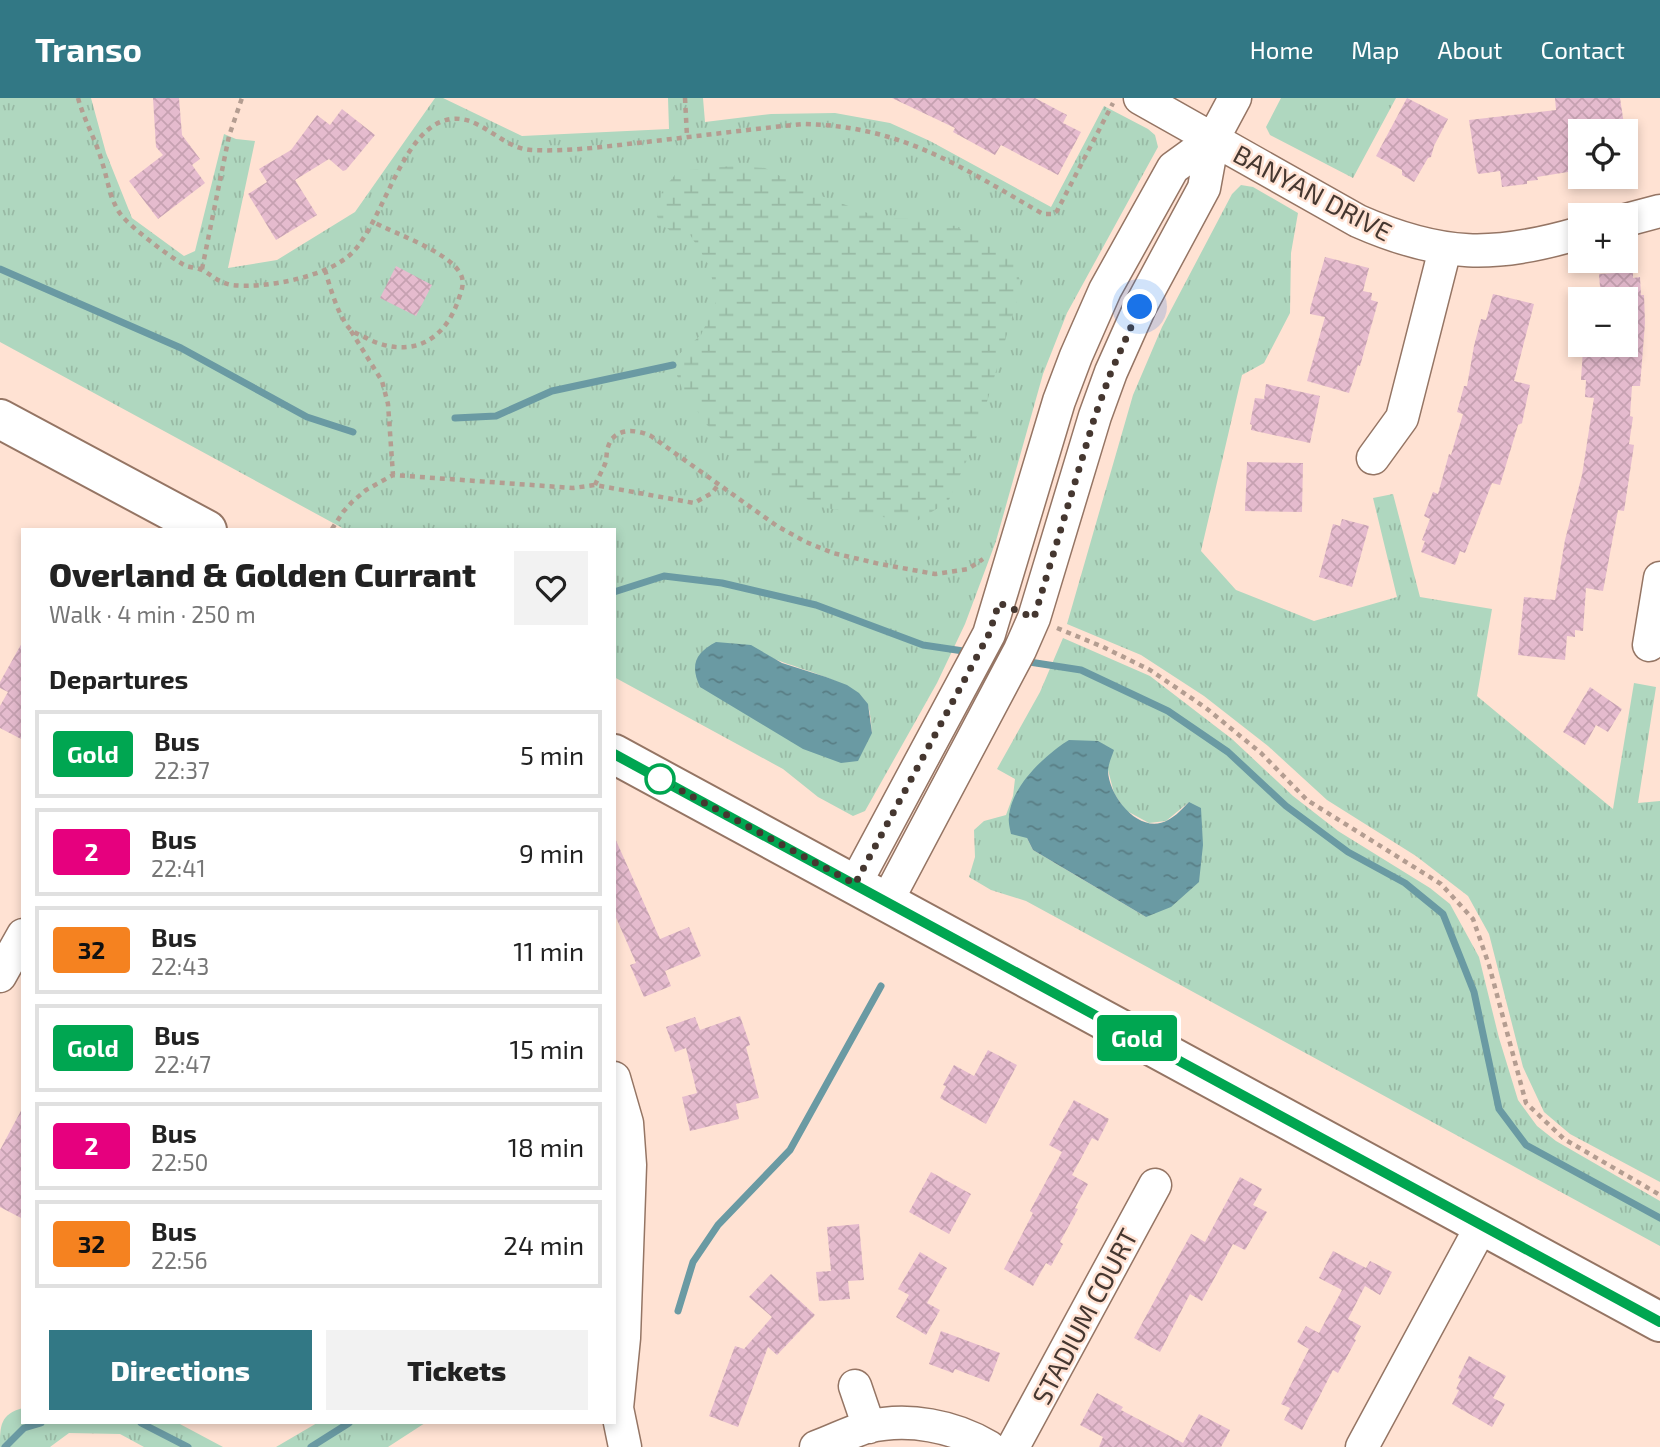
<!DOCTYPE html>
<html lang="en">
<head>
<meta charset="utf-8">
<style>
  body { margin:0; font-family:"Exo 2",sans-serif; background:#f2f2f2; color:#222; height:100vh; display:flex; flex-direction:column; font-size:26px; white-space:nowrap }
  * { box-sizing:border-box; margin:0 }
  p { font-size:23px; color:#767676 }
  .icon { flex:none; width:38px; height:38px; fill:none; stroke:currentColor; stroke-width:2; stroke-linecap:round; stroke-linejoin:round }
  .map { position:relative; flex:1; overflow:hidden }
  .side { position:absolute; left:21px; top:430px; width:595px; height:896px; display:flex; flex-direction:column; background:#fff; border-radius:0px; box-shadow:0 4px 10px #0003 }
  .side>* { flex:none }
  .badge { padding:0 14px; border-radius:5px; font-size:24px; line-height:46px }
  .tools { position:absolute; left:1568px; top:21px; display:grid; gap:14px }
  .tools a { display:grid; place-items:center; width:70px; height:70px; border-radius:0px; background:#fff; box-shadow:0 4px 10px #0003; font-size:35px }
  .you { position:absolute; width:35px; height:35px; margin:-18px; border:5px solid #fff; border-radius:50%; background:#1a73e8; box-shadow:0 0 0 10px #1a73e833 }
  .map>.badge { position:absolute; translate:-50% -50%; box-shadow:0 0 0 4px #fff }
  h2 { padding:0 28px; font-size:26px; line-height:63px }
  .round { display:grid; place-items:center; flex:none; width:74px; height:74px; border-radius:0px; background:#f2f2f2 }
  .head { display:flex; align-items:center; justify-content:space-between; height:119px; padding:0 28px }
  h1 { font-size:33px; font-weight:800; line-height:52px }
  .action { display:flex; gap:14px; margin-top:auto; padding:14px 28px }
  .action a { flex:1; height:80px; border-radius:0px; background:#327885; color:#fff; font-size:28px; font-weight:800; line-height:80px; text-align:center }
  .action a+a { background:#f2f2f2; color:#222 }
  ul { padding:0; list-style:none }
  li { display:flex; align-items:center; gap:21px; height:88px; margin:0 14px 10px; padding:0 14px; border:4px solid #e0e0e0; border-radius:0px }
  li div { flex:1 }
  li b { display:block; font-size:26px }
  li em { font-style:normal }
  li .badge { min-width:77px; font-weight:700; text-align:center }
  header { display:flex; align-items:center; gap:42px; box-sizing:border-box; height:98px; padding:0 35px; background:#327885; color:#fff }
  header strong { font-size:33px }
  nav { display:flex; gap:38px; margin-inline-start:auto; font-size:24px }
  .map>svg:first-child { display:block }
</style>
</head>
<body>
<header>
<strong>Transo</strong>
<nav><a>Home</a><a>Map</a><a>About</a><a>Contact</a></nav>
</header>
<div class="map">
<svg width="1660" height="1349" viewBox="0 0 1660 1349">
  <defs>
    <pattern id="grass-tufts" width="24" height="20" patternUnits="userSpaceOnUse" patternTransform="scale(1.75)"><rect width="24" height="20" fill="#afd7bf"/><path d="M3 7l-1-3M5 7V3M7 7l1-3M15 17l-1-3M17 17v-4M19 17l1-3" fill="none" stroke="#98b9a4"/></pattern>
    <pattern id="wetland-marsh" width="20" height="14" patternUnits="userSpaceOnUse" patternTransform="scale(1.75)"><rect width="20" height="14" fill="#afd7bf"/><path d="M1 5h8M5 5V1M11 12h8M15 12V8" fill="none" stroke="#98b9a4"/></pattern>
    <pattern id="water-ripples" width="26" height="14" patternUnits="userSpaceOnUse" patternTransform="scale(1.75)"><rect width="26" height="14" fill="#6a9aa3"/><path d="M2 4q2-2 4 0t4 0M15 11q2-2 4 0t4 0" fill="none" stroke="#597e85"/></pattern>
    <pattern id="building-cross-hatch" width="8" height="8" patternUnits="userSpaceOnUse" patternTransform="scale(1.75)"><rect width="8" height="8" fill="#e5bbce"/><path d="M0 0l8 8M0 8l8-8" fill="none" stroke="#c6a1b1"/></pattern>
  </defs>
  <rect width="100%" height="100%" fill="#ffe2d3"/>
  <path fill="url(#grass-tufts)" fill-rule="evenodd" d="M0,0H91L106,55L132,120L184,158L195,153L224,36L236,41L255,43L228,170L277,162L355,114L435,0H443L522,38L669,31L668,0H703L705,24L771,16L835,15L890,25L930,43L1051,109L1104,8L1148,31L1155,37L1158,49L1067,215L1043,276L996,443L965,526L937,585L865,713L853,718L818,699L783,671L614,579V432H346L0,244ZM768,558C791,570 859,583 868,608C871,616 871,627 872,635Z
    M1281,0H1396L1353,80L1270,37L1266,29Z
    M1241,87L1253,89L1298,115L1291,155L1290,215L1264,265L1242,277L1201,453L1236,492L1314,523L1397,499L1373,400L1393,396L1420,499L1492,511L1477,598L1613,711L1634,585L1656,589L1638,705L1660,703V1084L1570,1036L1544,1014L1523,969L1489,836L1468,798L1416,758L1327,702L1268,648L1204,598L1141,557L1067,526L1133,297L1162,229L1232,96Z
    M1063,540L1150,578L1232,641L1293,698L1338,733L1430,790L1450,806L1479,859L1499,940L1518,1002L1537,1028L1556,1043L1660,1103V1148L1026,803L991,792L969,779L975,759L974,732L984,723L1006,717L1013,698L1015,681L997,671L1040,594ZM1108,672L1114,695L1125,712L1149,725L1166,723L1189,704L1146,819L1033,752L1027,740Z
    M23,1310V1325H178L223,1349H144L120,1336L69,1335L50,1349H0C0,1328 0,1316 23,1310Z
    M317,1325H425L388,1349H276Z"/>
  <path fill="url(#wetland-marsh)" d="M732,68L765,70L808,93L881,120L927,121L994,141L1017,170L1021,189L975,344L948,404L915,424L825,410L761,379L707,327L683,293L673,267L678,257L701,237L716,204L710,169L689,135L670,133L657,119L662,93L678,73Z"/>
  <path fill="url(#water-ripples)" d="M716,544L751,547L782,565L826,579L847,587L859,595L868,606L872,635L858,663L841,665L803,651L700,589C690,567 695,555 716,544Z
    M1069,642L1098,643L1114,652C1112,658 1108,667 1108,673C1109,699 1140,738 1168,722C1176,718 1183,710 1189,704L1201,710L1203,747L1199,784L1171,809L1146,819L1033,752L1027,740L1011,736C1010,731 1008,724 1009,719C1011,688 1045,657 1069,642Z"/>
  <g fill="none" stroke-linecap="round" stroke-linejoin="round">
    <path stroke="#6a9aa3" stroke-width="7" d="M0,171L181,250L307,319L353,334
      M455,320L496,318L552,293L673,267
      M614,494L664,478L722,485L816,507L923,547L970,554
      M1023,563L1081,572L1168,613L1228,654L1286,708L1348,754L1405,785L1443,816L1474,894L1499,1011L1526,1047L1660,1120
      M678,1213L693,1164L718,1127L790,1052L881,888
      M141,1325L188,1349
      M5,1349L24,1330L41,1325
      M311,1349L349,1325"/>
  </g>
  <path fill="url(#building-cross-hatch)" d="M153,0H179L182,37L200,61L192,67L205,85L158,121L129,83L163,57L156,49Z
    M892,0H1035L1067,17L1063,25L1081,34L1058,77L1001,47L995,57L953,34L955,30Z
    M1407,0L1448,21L1434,48L1431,59L1428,60L1414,84L1402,77V72L1376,58Z
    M1555,0H1620L1625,33H1580V72L1537,79L1538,82L1527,83V86L1502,89L1500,73L1479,76L1477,74L1469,22L1556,12Z
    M342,11L375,37L346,72L343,73L329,61L295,82L317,117L276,142L248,96L267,84L259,71L291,52L317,17L330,27Z
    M1325,159L1369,170L1363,193L1372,195L1371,202L1378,204L1360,268L1358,267L1349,295L1307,283L1325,219L1310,216V211Z
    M396,168L432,187L416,218L380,200Z
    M1633,174V180L1640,179L1641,197H1644L1645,225L1640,288H1632L1630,318L1633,319L1629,346L1634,347L1624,413L1618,412L1603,493L1586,490L1583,533L1575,532V539L1567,538L1565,562L1518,557L1524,499L1555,502L1565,442L1582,377L1594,300L1585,299L1586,282H1581L1583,251L1626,254V201H1601L1599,176Z
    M1493,196L1534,206L1514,283L1530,287L1522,325L1518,327L1500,387L1492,385L1465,455L1460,453L1455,467L1421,454L1425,443L1422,442L1430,421L1424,418L1433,394L1438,396L1449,356L1451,357L1463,316L1457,314L1464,288H1467L1474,248L1481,221L1486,222Z
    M1266,286L1320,298L1310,345L1251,332L1252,327L1250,326L1255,300L1264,301Z
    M1247,364L1303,365L1302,414L1245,413Z
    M1342,421L1369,428L1352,489L1319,479L1333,426L1340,428Z
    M23,543V642L0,630V608L8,594L0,590V584Z
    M1590,589L1622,611L1608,634L1596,627L1585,647L1563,634Z
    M614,738L660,841L689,829L701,858L665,873L671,888L644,899L630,867L636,865L614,815Z
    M740,918L750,947L746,949L759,1000L736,1006L739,1021L690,1033L682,999L697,995L686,950L675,954L666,929L695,919L700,932Z
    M988,952L1017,967L986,1026L940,1000L946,988L943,987L954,967L974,978Z
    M1074,1002L1109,1021L1098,1043L1092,1040L1072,1077L1088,1086L1075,1110L1078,1111L1060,1144L1063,1146L1051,1168L1046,1165L1033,1188L1004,1171L1033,1115L1030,1113L1062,1054L1049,1047Z
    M23,1009V1121L0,1109V1052Z
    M931,1074L971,1096L949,1136L909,1114Z
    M1240,1079L1262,1091L1253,1107L1267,1114L1245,1152L1233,1146L1202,1203L1190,1196L1160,1254L1134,1240L1191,1136L1205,1144Z
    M859,1126L864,1182L848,1183L850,1201L819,1203L816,1174L831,1173L827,1129Z
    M1333,1153L1366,1170L1370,1163L1392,1174L1380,1197L1365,1188L1348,1221L1361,1228L1354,1241L1356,1242L1338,1275L1333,1272L1302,1332L1284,1322L1290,1310L1281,1306L1309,1251L1297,1244L1306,1228L1319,1235L1342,1192L1319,1180Z
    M920,1154L947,1170L927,1205L940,1212L926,1237L896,1219L909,1197L898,1191Z
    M771,1176L815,1217L777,1257L768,1249L738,1329L709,1318L735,1248L744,1251L772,1219L749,1199Z
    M941,1233L1000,1255L989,1284L955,1271L953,1275L929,1266Z
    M1469,1258L1506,1278L1493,1300L1505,1306L1492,1329L1452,1306L1459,1292L1456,1291L1461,1281L1458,1280Z
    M1097,1295L1123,1309L1121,1312L1183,1345L1199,1316L1230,1332L1221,1349H1099L1103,1339L1080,1327Z"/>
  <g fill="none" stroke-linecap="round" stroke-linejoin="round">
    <g stroke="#957564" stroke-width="35">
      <path id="minor" d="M1140,0L1358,123C1442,160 1494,160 1580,135
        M1626,122L1660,113
        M1373,360L1402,320L1445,151
        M1649,547L1660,480
        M855,786L989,536L1059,303L1076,258L1105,192L1173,70L1213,41
        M887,803L1020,552L1034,520L1095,318L1111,274L1140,209L1204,90L1213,41L1235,0
        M0,878L23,837
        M614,980L627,1025L630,1067L624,1240L617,1310L625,1349
        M855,1288L869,1329
        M816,1349C833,1343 850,1334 867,1329C908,1319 954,1328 989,1349
        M1013,1349L1155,1087
        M1362,1349L1482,1127"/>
    </g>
    <g stroke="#957564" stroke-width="42">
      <path id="major" d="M0,321L207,432
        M614,656L1660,1224"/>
    </g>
    <path stroke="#b49d91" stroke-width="4.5" stroke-dasharray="5 5" stroke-linecap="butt" d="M78,0C84,22 96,42 102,64C108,82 109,98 119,114C127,127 170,159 184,167C190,170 198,169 204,173C214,179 220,185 232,187C264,191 328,179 352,155C383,123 401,37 443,23C477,11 499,50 531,52C569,54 608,48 646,44C699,38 751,31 804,26C902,28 961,69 1043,116H1053L1057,113L1113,5
      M685,0L687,39
      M202,171L229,38L242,0
      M325,172C330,189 338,218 350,231C354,235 363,238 368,241C410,261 445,244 459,200C462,192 465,183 460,175C447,153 396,136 373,124
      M351,233L382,283L388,306L393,377
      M595,387C598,380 602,373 605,366C607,361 606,355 608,349C614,329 636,331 651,338L777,428L806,444L833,455L880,466L935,476L968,471L983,461
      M332,431L343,414L352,404L366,392L393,377L573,390L595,387L694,405L712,395L718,387
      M1057,530L1103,549L1150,572L1206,610L1261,655L1307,702L1441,786L1473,821L1489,867L1526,1005L1564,1041L1660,1097"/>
    <use href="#minor" stroke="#fff" stroke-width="32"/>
    <use href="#major" stroke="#fff" stroke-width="38"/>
  </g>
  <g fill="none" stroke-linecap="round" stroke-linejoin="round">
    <g stroke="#fff" stroke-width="16">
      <path id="line" d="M614,656L1660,1224"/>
    </g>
    <use href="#line" stroke="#00a651" stroke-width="10"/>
    <path stroke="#453730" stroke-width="7" stroke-dasharray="0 12.6" d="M660,681L855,786L989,536L999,505L1034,520L1095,318L1111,274L1140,209"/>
  </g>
  <circle fill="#fff" stroke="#00a651" stroke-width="3.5" cx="660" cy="681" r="14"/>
  <g text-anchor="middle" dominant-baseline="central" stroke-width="5" stroke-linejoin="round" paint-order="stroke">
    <g font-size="26" fill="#453730" stroke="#ffe2d3">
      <text transform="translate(1313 94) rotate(28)">BANYAN DRIVE</text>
      <text transform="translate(1084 1218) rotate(-62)">STADIUM COURT</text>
    </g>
  </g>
</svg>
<div class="tools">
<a><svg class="icon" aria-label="locate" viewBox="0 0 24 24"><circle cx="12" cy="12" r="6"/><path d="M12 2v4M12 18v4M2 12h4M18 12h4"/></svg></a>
<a>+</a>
<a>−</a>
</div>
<div class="you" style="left:1140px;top:209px"></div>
<b class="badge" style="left:1137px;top:940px;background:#00a651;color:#fff">Gold</b>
<section class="side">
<div class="head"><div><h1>Overland &amp; Golden Currant</h1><p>Walk · 4 min · 250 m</p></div><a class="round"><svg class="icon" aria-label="heart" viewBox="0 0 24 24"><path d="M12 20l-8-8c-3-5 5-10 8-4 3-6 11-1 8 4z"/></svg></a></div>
<h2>Departures</h2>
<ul>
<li><span class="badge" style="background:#00a651;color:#fff">Gold</span><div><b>Bus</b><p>22:37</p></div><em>5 min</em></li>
<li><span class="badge" style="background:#e6007e;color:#fff">2</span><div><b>Bus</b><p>22:41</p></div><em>9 min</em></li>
<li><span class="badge" style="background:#f58220;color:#111">32</span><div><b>Bus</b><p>22:43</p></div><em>11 min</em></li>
<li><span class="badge" style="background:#00a651;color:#fff">Gold</span><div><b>Bus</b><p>22:47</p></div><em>15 min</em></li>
<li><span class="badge" style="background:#e6007e;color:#fff">2</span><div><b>Bus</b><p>22:50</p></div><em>18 min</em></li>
<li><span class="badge" style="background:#f58220;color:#111">32</span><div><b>Bus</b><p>22:56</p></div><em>24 min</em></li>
</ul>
<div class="action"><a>Directions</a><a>Tickets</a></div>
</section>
</div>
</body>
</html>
